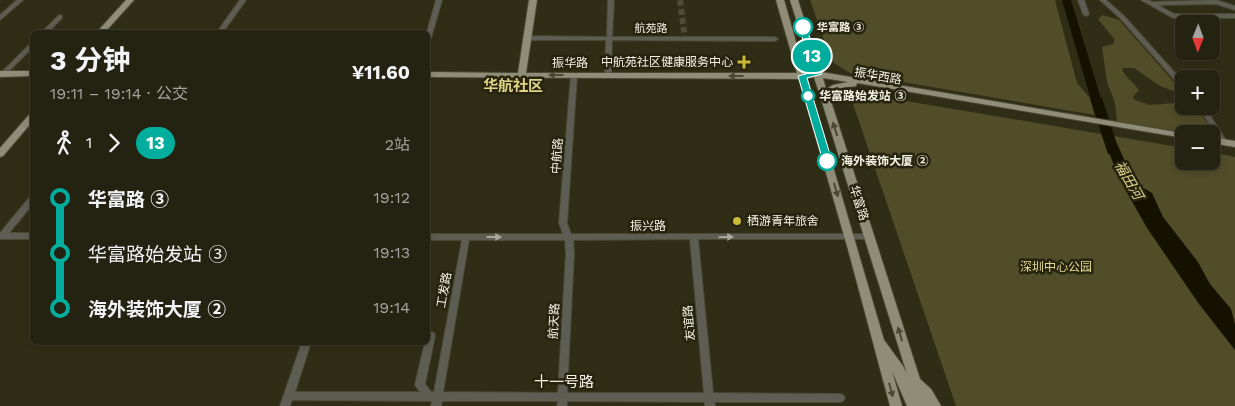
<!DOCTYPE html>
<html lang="zh">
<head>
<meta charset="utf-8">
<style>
  body { margin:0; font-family:"Work Sans","Noto Sans SC",sans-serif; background:#2c2a1a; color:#f1f3f6; height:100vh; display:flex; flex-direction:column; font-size:19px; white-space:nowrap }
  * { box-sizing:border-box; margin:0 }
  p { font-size:16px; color:#a3a49f }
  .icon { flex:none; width:28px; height:28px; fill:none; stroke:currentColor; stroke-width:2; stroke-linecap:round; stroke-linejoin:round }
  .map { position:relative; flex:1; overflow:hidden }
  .drawer { position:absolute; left:30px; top:30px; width:400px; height:315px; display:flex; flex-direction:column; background:#242211; border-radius:8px; box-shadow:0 2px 8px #0003,0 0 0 1px #413f31 }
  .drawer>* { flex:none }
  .badge { padding:0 10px; border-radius:16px; font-size:18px; line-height:32px }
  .needle { width:32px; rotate:181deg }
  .fabs { position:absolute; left:1175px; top:15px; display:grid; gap:10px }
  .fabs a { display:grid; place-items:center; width:45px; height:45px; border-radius:8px; background:#242211; box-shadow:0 2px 8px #0003,0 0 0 1px #413f31; font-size:25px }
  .map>.badge { position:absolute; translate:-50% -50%; box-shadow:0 0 0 2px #fff }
  .legs { display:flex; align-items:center; gap:8px; height:55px; padding:0 20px; font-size:16px }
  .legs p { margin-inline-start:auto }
  .summary { display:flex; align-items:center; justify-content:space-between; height:85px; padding:0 20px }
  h1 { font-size:28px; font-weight:700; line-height:38px }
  ul { padding:0 20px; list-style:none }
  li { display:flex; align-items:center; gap:18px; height:55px; font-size:19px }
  li i { display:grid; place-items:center; width:8px; height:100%; margin:0 6px; background:currentColor }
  li i::after { content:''; width:12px; height:12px; margin:-6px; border:4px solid; border-radius:50%; background:#242211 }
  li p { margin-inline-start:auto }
  li:first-child i { background:linear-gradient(#0000 50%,currentColor 0) }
  li:last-child i { background:linear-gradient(currentColor 50%,#0000 0) }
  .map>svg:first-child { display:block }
</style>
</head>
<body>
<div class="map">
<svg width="1235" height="406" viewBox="0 0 1235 406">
  <rect width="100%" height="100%" fill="#302d17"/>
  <path fill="#514d28" d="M810,0H1055L1077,83L1090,98L1095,115L850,73L831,61L822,34L838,21L831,19L820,28Z
    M1103,15L1119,20L1182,91H1173L1160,86L1134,68H1122C1124,77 1134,82 1139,90L1133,97L1135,100L1150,105L1176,103L1197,108L1210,127L1222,137L1219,139L1211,137V134H1188L1117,122L1115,103L1107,82L1102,47L1113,44L1115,40L1098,19Z
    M865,94L1184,148V161H1211V152L1235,157V406H956L852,101Z"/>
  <path fill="#141100" d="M1062,0H1071L1106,115L1095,114Z
    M1101,133L1113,135L1135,183L1152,193L1163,217L1198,262L1210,284L1231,309L1235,324V350L1199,304L1147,228L1120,180Z"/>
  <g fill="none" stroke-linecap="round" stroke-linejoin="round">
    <path fill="#141100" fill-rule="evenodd" d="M1096,94L1102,98L1119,151L1118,154H1108L1107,151L1090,98Z"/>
    <path stroke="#4d4a36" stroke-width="6" stroke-dasharray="6 3" stroke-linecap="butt" d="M680,0L685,39"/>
    <g stroke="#4b4834" stroke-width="2">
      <path id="minor" d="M17,0H23L0,20V15Z
        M240,0H246L223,32H217Z
        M436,0H442L431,38L428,40L427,32Z
        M608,0H614L612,37H775L778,39L775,41L612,40L611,75L608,77L605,75L606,40H527L524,38L527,36L607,37Z
        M1078,0H1084L1089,14L1088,15L1086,16L1083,14Z
        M1100,0H1106L1124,16L1184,83V89L1182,88L1120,18Z
        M1141,0H1148L1152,2L1216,0L1235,6V10L1216,4L1158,5L1174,14H1235V18H1173Z
        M60,15L62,16V18L48,32H42L58,16Z
        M32,43V48L5,75H1V73L30,44Z
        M574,73L577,75L567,223L571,234H872L873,236L872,238L869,239H698L713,393L840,394L843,395L845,398L843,401L840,402H714L715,406H705V402L567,401V406H557L558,401H442L441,406H431L432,401L292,400L290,406H280L302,342H311L295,392H420L415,385L425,342H428V331L434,333L435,336L425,384L431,392H434L462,240H428V234H563L559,223L571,75ZM690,239L704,393H567L574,253L573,240ZM469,240H565L566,253L558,393L443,392Z
        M1198,106H1204L1227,142L1226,144H1222Z
        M32,197V205L9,233H32V239H0V233L29,198Z"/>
    </g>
    <g stroke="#4b4834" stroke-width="2">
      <path id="major" d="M126,0H134L105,32H97Z
        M529,0H537L526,73H797L776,0H784L805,73L813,72L790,0H798L821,72L1188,134H1184V138L857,83L856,86C845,88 834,87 830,98L920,379L931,389L941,406H907L892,371L902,406H890L849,253L799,79L428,77V72L518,73ZM814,77L821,99L907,374L903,366L884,340L807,78ZM823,78L848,82L833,85L826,89Z
        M0,71H32V76L0,77Z
        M32,114V122L3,156L0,157V148L29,115Z
        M1211,137L1235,141V147L1211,143Z"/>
    </g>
    <use href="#minor" fill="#5e5d53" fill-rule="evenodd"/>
    <use href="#major" fill="#8f8d78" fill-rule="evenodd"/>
  </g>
  <defs><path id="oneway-solid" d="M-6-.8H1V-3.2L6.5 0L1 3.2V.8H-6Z" transform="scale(1.25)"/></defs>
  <g fill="#4b4833">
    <use href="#oneway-solid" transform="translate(556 75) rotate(-180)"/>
    <use href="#oneway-solid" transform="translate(736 76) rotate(-180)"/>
    <use href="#oneway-solid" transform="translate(835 129) rotate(-108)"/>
    <use href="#oneway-solid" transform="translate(836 190) rotate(74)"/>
    <use href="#oneway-solid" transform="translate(900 334) rotate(-107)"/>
    <use href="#oneway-solid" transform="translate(891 390) rotate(75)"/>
  </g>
  <g fill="#a8a79c">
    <use href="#oneway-solid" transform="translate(494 237)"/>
    <use href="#oneway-solid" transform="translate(726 237) rotate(-1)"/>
  </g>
  <path fill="#01ad9c" stroke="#fff" d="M803,25L806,27L822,74L807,78L832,161L827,165L823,161L798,76L813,72L799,27Z"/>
  <g fill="#fff" stroke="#01ad9c" stroke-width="2.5">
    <circle cx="803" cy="27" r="9"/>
    <circle cx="808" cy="96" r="6"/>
    <circle cx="827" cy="161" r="9"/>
  </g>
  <g fill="#caba39" stroke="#26230e" stroke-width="2">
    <path d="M741.5 54.5h5v5h5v5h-5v5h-5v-5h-5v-5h5z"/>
    <circle cx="737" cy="221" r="5"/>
  </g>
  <g text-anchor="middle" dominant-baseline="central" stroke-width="5" stroke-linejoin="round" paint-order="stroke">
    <g font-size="11" font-weight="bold" fill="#f3f1e4" stroke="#26230e" text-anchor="start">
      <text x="817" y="27">华富路 ③</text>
    </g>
    <g font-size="11" fill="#f3f1e4" stroke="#26230e">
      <text x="651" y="28">航苑路</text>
    </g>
    <g font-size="12" fill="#f3f1e4" stroke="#26230e" text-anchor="end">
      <text x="733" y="62">中航苑社区健康服务中心</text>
      <text x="747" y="221" text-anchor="start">栖游青年旅舍</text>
    </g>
    <g font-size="12" fill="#f3f1e4" stroke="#26230e">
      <text x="570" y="63">振华路</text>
      <text transform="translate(878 76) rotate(10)">振华西路</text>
      <text transform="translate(557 156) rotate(-86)">中航路</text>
      <text transform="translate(859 203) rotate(72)">华富路</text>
      <text x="648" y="226">振兴路</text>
      <text transform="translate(444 290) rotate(-80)">工发路</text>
      <text transform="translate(554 321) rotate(-87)">航天路</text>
      <text transform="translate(689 323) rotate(-95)">友谊路</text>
    </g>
    <g font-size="12" font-weight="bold" fill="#f3f1e4" stroke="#26230e" text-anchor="start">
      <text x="819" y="96">华富路始发站 ③</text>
      <text x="841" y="161">海外装饰大厦 ②</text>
    </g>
    <g font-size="12" fill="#e3da92" stroke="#26230e">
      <text x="1056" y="267">深圳中心公园</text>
    </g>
    <g font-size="14" font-style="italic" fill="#ded48d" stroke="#26230e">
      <text transform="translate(1129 180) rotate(60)">福田河</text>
    </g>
    <g font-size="15" font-weight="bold" fill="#ded486" stroke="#26230e">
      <text x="513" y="86">华航社区</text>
    </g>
    <g font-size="15" fill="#f3f1e4" stroke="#26230e">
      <text x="564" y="382">十一号路</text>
    </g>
  </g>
</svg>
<div class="fabs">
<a><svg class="needle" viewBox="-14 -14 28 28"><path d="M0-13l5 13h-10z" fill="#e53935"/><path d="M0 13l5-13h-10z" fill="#a3a49f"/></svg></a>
<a>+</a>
<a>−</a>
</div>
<b class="badge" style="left:812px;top:56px;background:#01ad9c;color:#fff">13</b>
<section class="drawer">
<div class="summary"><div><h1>3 分钟</h1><p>19:11 – 19:14 · 公交</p></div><b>¥11.60</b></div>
<div class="legs"><svg class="icon" aria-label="walk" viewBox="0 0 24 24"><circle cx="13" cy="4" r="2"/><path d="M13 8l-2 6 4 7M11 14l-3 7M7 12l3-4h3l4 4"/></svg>1<svg class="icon" aria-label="forward" viewBox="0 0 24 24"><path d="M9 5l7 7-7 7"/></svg><b class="badge" style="background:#01ad9c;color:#fff">13</b><p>2站</p></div>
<ul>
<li><i style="color:#01ad9c"></i><b>华富路 ③</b><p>19:12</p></li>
<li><i style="color:#01ad9c"></i><span>华富路始发站 ③</span><p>19:13</p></li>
<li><i style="color:#01ad9c"></i><b>海外装饰大厦 ②</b><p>19:14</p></li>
</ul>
</section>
</div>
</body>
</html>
